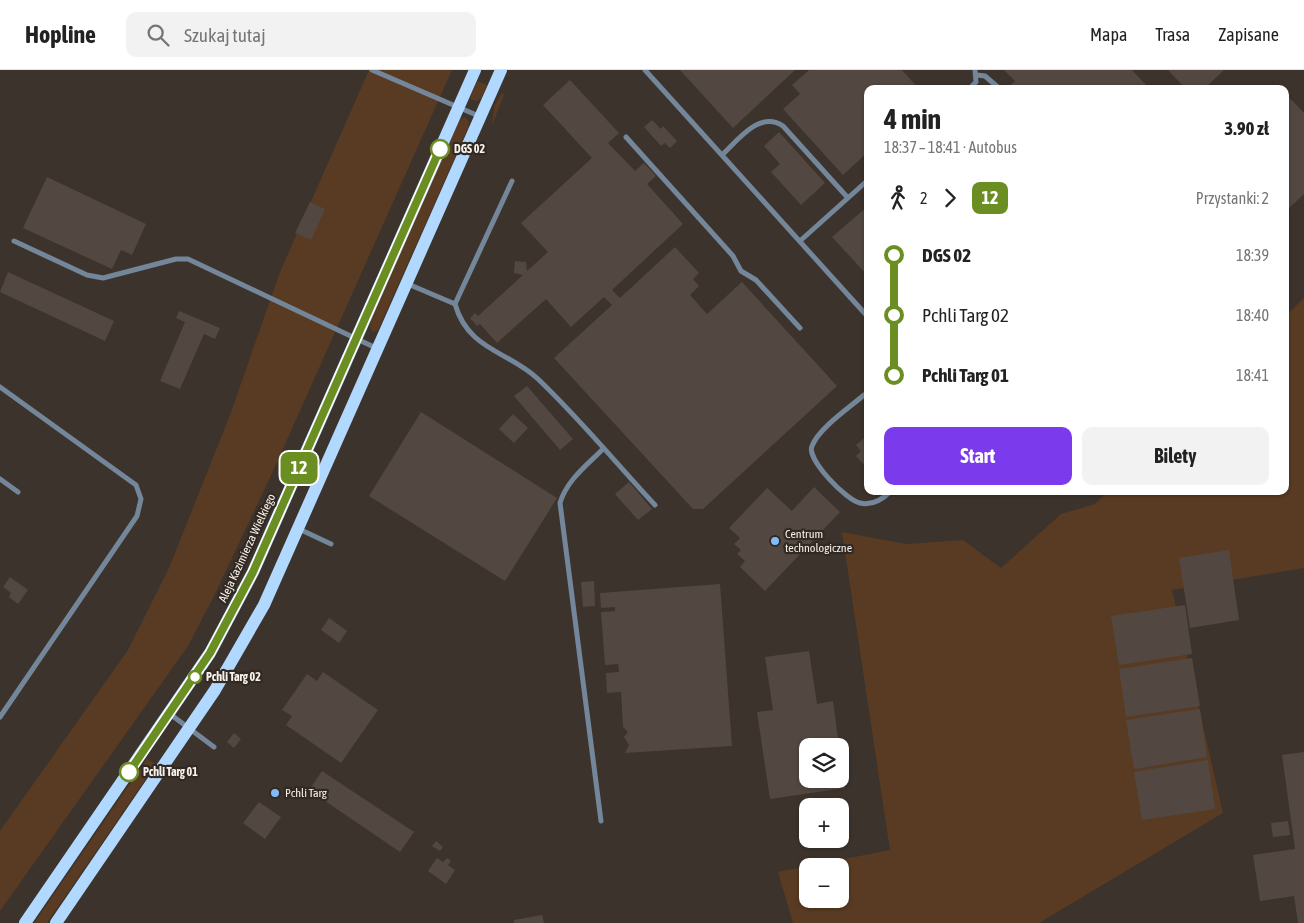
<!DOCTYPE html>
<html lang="pl">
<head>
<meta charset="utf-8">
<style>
  body { margin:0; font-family:"Asap Condensed",sans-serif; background:#f2f2f2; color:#222; height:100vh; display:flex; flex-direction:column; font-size:19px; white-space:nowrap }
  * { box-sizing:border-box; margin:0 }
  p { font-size:16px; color:#767676 }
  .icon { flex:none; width:28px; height:28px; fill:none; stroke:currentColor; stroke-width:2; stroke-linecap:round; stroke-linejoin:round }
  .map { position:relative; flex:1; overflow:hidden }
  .drawer { position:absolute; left:864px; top:15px; width:425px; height:410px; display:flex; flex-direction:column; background:#fff; border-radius:10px; box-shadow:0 1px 4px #0004 }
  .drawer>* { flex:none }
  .badge { padding:0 10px; border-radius:8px; font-size:18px; line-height:32px }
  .controls { position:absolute; left:799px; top:668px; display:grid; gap:10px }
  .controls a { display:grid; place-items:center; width:50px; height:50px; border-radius:10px; background:#fff; box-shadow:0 1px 4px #0004; font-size:25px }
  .map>.badge { position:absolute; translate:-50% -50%; box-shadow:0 0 0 2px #fff }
  .legs { display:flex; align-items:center; gap:8px; height:55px; padding:0 20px; font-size:16px }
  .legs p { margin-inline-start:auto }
  .summary { display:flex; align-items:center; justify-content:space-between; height:85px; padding:0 20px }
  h1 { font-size:28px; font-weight:700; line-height:38px }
  .primary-button { display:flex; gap:10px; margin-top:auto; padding:10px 20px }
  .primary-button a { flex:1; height:58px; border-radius:10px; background:#7c3aed; color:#fff; font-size:20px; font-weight:700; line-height:58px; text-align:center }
  .primary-button a+a { background:#f2f2f2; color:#222 }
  ul { padding:0 20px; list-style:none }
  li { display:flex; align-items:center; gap:18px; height:60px; font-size:19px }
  li i { display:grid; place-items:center; width:8px; height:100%; margin:0 6px; background:currentColor }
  li i::after { content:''; width:12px; height:12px; margin:-6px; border:4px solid; border-radius:50%; background:#fff }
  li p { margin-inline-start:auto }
  li:first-child i { background:linear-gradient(#0000 50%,currentColor 0) }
  li:last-child i { background:linear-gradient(currentColor 50%,#0000 0) }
  header { display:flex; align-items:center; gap:30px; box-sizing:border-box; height:70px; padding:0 25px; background:#fff; border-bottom:1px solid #e0e0e0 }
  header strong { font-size:24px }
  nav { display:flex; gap:28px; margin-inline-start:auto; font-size:18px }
  .search { width:350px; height:45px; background:#f2f2f2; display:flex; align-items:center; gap:12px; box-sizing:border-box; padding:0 18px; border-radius:10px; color:#767676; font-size:19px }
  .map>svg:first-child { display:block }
</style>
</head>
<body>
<header>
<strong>Hopline</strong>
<div class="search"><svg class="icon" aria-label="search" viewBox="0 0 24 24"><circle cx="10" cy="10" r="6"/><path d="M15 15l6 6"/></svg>Szukaj tutaj</div>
<nav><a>Mapa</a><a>Trasa</a><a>Zapisane</a></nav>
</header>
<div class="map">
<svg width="1304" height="853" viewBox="0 0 1304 853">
  <rect width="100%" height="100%" fill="#3c332c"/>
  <path fill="#583b22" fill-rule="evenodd" d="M369,0H452L274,399L214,526L188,576L0,841V761L128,580L169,498L230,345L280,202Z
    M477,11L487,15L482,27L477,31L470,29Z
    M502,23L504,25L492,55L494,36Z
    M465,47L469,52L468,58L378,260L373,262L370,258L371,250L459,50Z
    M1304,228V498L1172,520L1223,743L1039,853H793L778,802L890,780L842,462L906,474L963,470L1001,498L1061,444L1095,434L1108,421H1285V247ZM808,796H840V829H808Z
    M147,689L156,694L60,834L47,853H34Z"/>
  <path fill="#524841" d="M680,0H795L733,58Z
    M809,0H902L919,19H868V82L843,105L783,39L800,24L792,15Z
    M1004,0H1132L1150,19H1010L1008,17L1015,11Z
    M1168,0H1224L1204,19H1186Z
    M570,10L619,63L608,73L635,101L644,93L656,106L647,114L683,154L612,220L620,228L675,177L699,203L693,209L699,216L690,225L707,244L742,212L837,316L703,439H693L554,288L612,235L604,227L571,257L546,229L497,273L480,254L477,256L470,248L475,243L478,246L523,205L514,203L515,191L526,192L527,201L548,182L521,153L592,88L543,35Z
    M1285,23L1304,43V124L1285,142Z
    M652,50L661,59L663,56L677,71L670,78L665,73L661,76L644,57Z
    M779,62L825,113L801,135L771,102L780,94L764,76Z
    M47,107L146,154L132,185L121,180L112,199L23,158Z
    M310,132L325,139L311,170L295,163Z
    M868,136V206L832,167Z
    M8,202L114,251L105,271L0,222Z
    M179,241L220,258L215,269L204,264L180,319L160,311L185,252L176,248Z
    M527,316L573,369L560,380L514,326Z
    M421,342L557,428L505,511L369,426Z
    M513,344L528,358L514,373L499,359Z
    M868,365V399L856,386L861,381L856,375Z
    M629,412L652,439L638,450L615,424Z
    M814,417L840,442L765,521L740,497L745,491L737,484L741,480L734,474L740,468L729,458L767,418L792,441Z
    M1229,480L1239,550L1190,558L1179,488Z
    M10,507L28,520L18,534L9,527L11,523L3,517Z
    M594,511L595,536L583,537L581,512Z
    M720,514L732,676L625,683L629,675L624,667L628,662L623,657L621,622L607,623L606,603L619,602L618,594L605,595L601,542L615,541V537L601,538L600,523Z
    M1185,535L1192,584L1119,595L1111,546Z
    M329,548L347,561L339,573L321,560Z
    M809,581L817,634L833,631L839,676H808V709H840L841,688L845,718L770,729L757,642L773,640L765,587Z
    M1192,588L1200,636L1126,647L1119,599Z
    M323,602L378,640L341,693L286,655L292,646L282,640L307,604L317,611Z
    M1200,639L1207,687L1134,699L1126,650Z
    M234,663L241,669L234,678L227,672Z
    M1304,682V853H1298L1294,826L1260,831L1253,785L1295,779L1282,685Z
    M1208,690L1215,739L1142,750L1134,702Z
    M322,701L414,762L400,782L309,720Z
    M259,732L281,747L265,769L243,753Z
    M1288,751L1290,765L1273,767L1271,753Z
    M436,771L443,777L440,781L432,776Z
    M437,788L443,792L447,788L451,791L448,795L455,800L446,814L428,801Z
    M542,845L544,853H514V850Z"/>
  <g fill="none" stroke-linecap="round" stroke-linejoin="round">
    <path stroke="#74879a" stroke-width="5" d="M372,0L481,47
      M645,0L868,247
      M977,5L985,6L1000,19
      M969,19L976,12L975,0
      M626,67L733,186L741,201L756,210L800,258
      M722,85C738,70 760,40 783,56L848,128
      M512,111L455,234C468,280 508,281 538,309C579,348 616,393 655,435
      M14,171L87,205L103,208L176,189H188L376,278
      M800,171L868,110
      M408,214L455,234
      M0,317L136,415L141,429L137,446L0,647
      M864,325C849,338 819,358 812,376C806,389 847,431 860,433C872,436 883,429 891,421
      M0,409L18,422
      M299,459L331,474
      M170,644L214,677
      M601,751L560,433C567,410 586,396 603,379"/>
    <path stroke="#b1d8ff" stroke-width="12" d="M25,853L210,583L253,502L475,0
      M56,853L215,620L264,535L501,0"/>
  </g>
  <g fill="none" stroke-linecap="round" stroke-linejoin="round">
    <g stroke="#fff" stroke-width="11">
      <path id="line-1" d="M129,702L210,583L253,502L440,79"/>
    </g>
    <use href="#line-1" stroke="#6b8e23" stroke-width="8"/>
  </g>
  <g fill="#fff" stroke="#6b8e23" stroke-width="2.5">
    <circle cx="440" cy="79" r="9"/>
    <circle cx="195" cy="607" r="6"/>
    <circle cx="129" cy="702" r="9"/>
  </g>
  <g fill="#7ebdf9" stroke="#322922" stroke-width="2">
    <circle cx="775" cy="471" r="5"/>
    <circle cx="275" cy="723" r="5"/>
  </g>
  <g text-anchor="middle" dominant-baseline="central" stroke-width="4.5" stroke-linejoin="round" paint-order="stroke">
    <g font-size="12" font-weight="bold" fill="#f7f1ec" stroke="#322922" text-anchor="start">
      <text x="454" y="79">DGS 02</text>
      <text x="206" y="607">Pchli Targ 02</text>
      <text x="143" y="702">Pchli Targ 01</text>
    </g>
    <g font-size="12" fill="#f7f1ec" stroke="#322922" text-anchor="start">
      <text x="785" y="464">Centrum<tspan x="785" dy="14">technologiczne</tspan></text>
      <text x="285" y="723">Pchli Targ</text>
    </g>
    <g font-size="12" fill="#f7f1ec" stroke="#322922">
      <text transform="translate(247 478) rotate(-65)">Aleja Kazimierza Wielkiego</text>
    </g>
  </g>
</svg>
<div class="controls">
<a><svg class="icon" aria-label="layers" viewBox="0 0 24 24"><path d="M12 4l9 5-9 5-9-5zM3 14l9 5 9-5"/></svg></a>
<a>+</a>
<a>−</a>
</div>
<b class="badge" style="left:299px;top:398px;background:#6b8e23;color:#fff">12</b>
<section class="drawer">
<div class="summary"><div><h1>4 min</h1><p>18:37 – 18:41 · Autobus</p></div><b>3.90 zł</b></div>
<div class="legs"><svg class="icon" aria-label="walk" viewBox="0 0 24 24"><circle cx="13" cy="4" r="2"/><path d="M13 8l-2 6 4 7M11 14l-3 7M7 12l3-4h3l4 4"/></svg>2<svg class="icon" aria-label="forward" viewBox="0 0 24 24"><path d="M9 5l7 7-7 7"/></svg><b class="badge" style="background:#6b8e23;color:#fff">12</b><p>Przystanki: 2</p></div>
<ul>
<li><i style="color:#6b8e23"></i><b>DGS 02</b><p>18:39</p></li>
<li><i style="color:#6b8e23"></i><span>Pchli Targ 02</span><p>18:40</p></li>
<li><i style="color:#6b8e23"></i><b>Pchli Targ 01</b><p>18:41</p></li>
</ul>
<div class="primary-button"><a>Start</a><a>Bilety</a></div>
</section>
</div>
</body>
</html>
